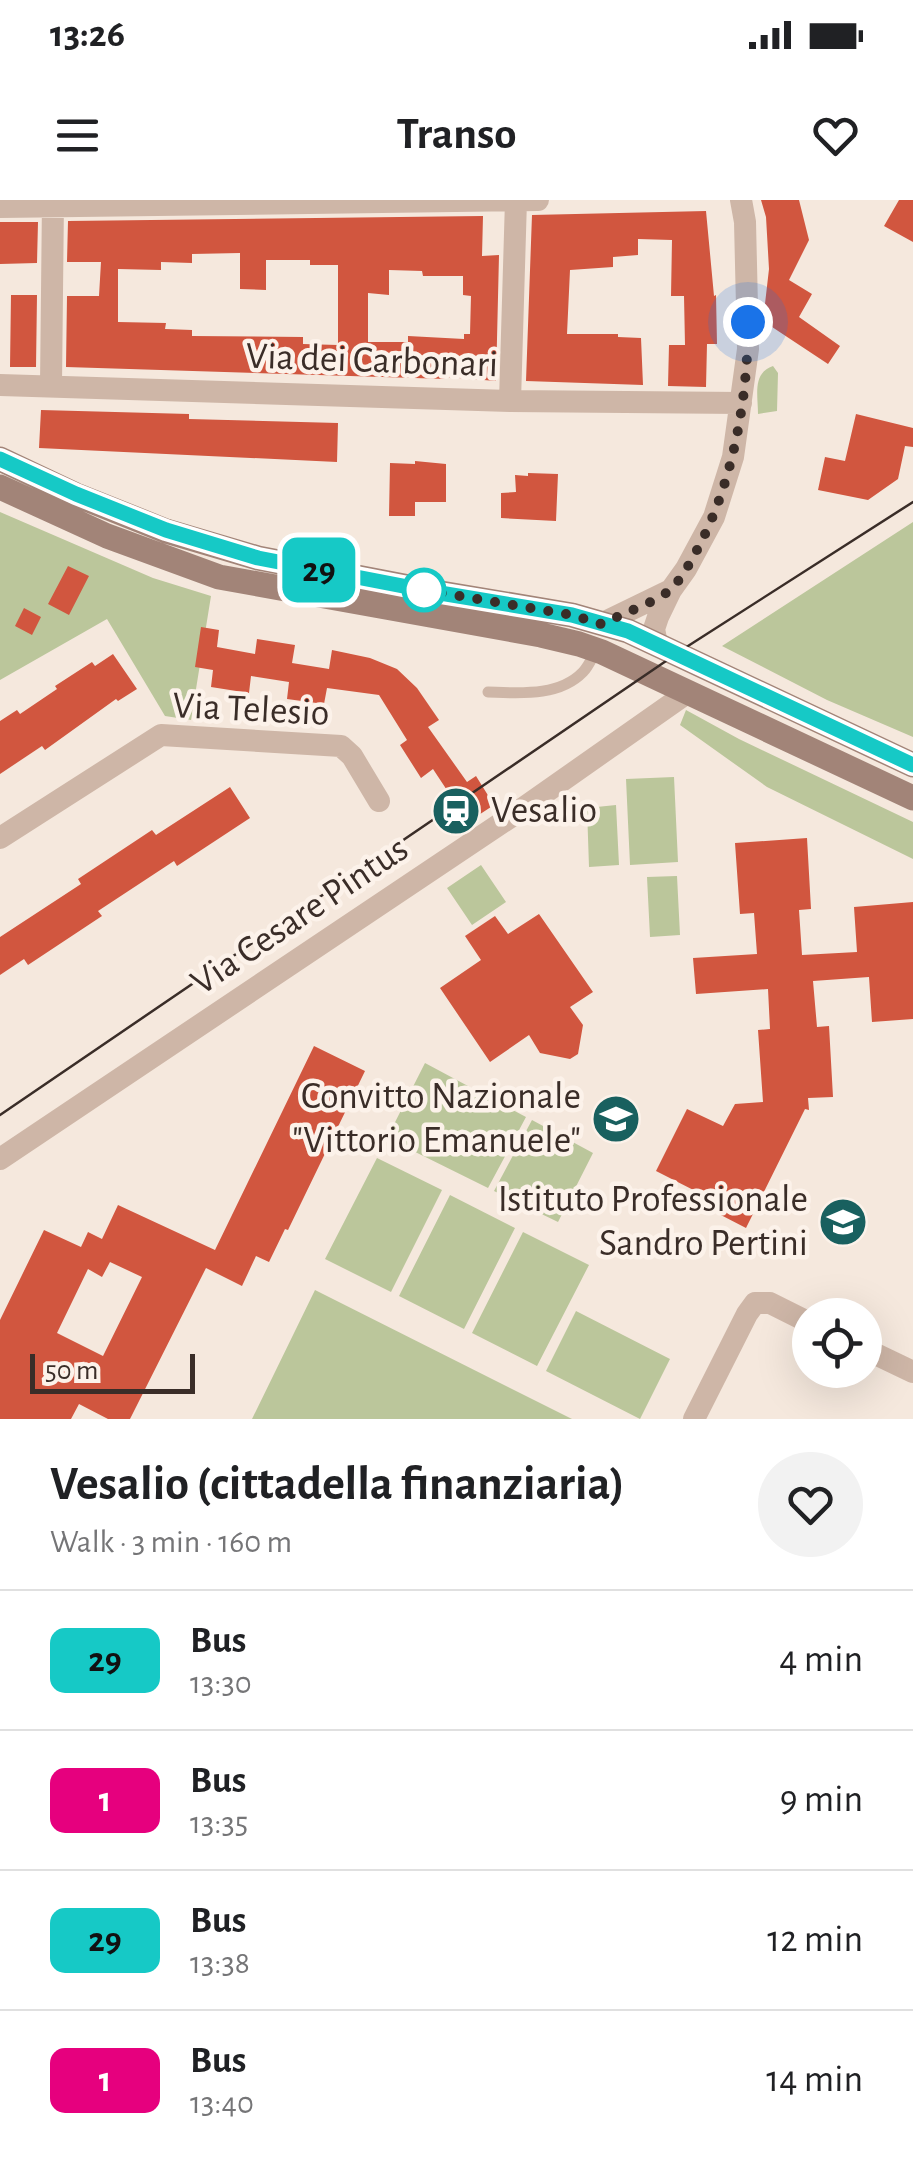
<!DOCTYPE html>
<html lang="en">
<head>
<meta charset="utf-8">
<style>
  body { margin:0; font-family:"Alegreya Sans",sans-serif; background:#f2f2f2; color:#202124; height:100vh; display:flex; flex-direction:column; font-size:38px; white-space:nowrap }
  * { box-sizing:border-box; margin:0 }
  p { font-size:32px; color:#757577 }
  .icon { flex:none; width:55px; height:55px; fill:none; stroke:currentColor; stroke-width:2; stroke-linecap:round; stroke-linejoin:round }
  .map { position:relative; height:1219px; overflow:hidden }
  .side { display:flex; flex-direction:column; background:#fff; flex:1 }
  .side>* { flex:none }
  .badge { padding:0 20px; border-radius:15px; font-size:35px; line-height:65px }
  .buttons { position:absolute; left:792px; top:1098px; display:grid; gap:20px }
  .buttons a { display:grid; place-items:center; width:90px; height:90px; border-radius:50%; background:#fff; box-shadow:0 10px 40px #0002; font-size:50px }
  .scale { position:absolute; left:30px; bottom:25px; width:165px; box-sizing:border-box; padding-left:10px; border:5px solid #3a2d28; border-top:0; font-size:28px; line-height:35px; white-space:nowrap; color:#3a2d28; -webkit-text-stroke:8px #fcf2ea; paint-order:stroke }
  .you { position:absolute; width:50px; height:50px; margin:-25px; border:8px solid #fff; border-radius:50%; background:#1a73e8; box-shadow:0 0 0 15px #1a73e833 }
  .map>.badge { position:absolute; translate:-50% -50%; box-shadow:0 0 0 5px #fff }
  .round { display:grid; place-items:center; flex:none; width:105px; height:105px; border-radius:52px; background:#f2f2f2 }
  .summary { display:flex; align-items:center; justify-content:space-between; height:170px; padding:0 50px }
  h1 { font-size:48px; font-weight:600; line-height:75px }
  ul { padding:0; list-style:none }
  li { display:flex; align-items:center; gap:30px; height:140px; padding:0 50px; border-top:2px solid #e0e0e0 }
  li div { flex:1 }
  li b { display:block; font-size:38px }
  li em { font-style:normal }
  li .badge { min-width:110px; font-weight:700; text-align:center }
  .status { display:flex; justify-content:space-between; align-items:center; height:70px; padding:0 50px; background:#fff; direction:ltr }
  .status svg { height:28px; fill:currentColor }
  header { display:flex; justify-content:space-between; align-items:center; height:130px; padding:0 50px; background:#fff; font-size:45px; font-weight:600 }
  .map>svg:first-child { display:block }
</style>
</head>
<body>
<div class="status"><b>13:26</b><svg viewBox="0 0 49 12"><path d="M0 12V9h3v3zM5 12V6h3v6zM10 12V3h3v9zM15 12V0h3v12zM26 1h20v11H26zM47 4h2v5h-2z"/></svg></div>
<header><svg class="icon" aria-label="menu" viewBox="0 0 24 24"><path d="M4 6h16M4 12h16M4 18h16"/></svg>Transo<svg class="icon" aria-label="heart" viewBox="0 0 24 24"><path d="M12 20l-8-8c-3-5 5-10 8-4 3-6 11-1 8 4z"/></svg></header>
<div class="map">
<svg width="913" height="1219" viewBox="0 0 913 1219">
  <rect width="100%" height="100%" fill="#f5e8dd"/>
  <path fill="#bbc69b" d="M773,166L778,173L777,211L758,214C758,195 752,173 773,166Z
    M0,312L153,378L211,396L191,520L165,516L107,419L0,480Z
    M913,322V537L827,500L722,446Z
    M686,510L739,539L913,622V659L767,587L680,525Z
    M674,577L678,662L630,665L626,579Z
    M616,605L619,665L589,667L587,608Z
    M481,665L506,702L472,725L447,688Z
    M677,676L680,735L650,737L647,677Z
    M425,863L526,917L488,988L387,938Z
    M532,920L593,953L558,1022L494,991Z
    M377,958L442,990L391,1092L325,1059Z
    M450,995L515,1028L464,1129L399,1096Z
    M523,1032L589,1065L537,1166L472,1133Z
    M315,1090L572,1219H252Z
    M576,1111L670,1159L640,1219L546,1171Z"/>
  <path fill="#d1563f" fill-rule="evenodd" d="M761,0H799L809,40L789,80L812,94L799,117L840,146L828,164L763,121L769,69L766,17Z
    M899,0H913V42L884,26Z
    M706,11L714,96L716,95L717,144H707L706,187L668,186L669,145H685L684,96H671L672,40L638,39V55L613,57V67L570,70L567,134H618V137L641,138L643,185L526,181L532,15Z
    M483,16L482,56L499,55L496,181L446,177V179L66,167L67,96H99L101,62H67L68,21ZM240,53V89L266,90V60H310V65H338V145L303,144V137L192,136V130L165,129L166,123L118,122V69L161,70V62L192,63V54ZM389,70L422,71L423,76H463V95L471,96L470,134H464V139L408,136V142H368V93L389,95Z
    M0,22H38L37,63L0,64Z
    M11,95H37L36,167H10Z
    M41,210L189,214V219L338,223L337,262L39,248Z
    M856,214L913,228V247L905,246L898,279L868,300L818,290L825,257L845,261Z
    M415,261L446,264V302H415V316H389L390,263L415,264Z
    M528,273L558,274L556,321L501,318V293L516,292L515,275L528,276Z
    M68,366L89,376L69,415L48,404Z
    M24,408L41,417L32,435L15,426Z
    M201,427L219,430L217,447L255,454L257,439L295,445L292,463L329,469L332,450L370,458L397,469L417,488L439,520L428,527L467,582L476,576L494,605L468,622L433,569L421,578L400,545L407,540L379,495L327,488L324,504L287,499L289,482L251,476L249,493L211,487L213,470L195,467Z
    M113,454L137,489L118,501L116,499L45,550L42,546L0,574V521L17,510L20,514L57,489L55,486L92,462L95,466Z
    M230,587L250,618L177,666L174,661L98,711L102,716L28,765L24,759L0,775V737L81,684L78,679L152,630L156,635Z
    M807,638L811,709L799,710L802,755L857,752L854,707L913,702V819L872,822L869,777L813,781L817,827L829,826L833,897L808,898L809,910L805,909L746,1028L715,1012L719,1003L656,971L687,909L723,926L735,904L763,902L758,830L770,829L768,789L696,794L693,758L757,754L754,713L740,714L735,643Z
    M539,714L593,792L570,807L583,825L578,854L570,859L540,853L529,835L490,862L440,788L481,760L465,736L495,716L508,734Z
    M314,846L365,871L288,1030L285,1029L269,1062L256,1056L242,1086L206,1068L130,1219H108L79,1204L71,1219H0V1120L44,1030L81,1047L88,1032L102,1039L118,1005L215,1050ZM110,1062L142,1077L103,1156L57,1133L88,1069L102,1077Z"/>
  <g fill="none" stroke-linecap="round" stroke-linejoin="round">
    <path stroke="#ceb6a7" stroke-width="11" d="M488,492C519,493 559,497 583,472C588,467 592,458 596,451"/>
    <path stroke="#ceb6a7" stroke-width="22" d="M0,7L538,0
      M0,185L510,201L741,203
      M51,185L53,0
      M510,201L516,0
      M601,424L671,390
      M657,444L654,429L658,417L671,390L686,369L714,317L733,257L748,149L745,22L741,0
      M0,638L161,535L341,546L352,556L379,601
      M0,959L509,618L687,493
      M865,1149L913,1172
      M694,1219L747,1114L755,1103H770L810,1123"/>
    <path stroke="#a28478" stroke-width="25" d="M0,259L76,295L166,331L258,358L435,392L572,415L628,431L913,565
      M0,287L107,336L219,377L541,435L579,444L602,452L913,598"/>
    <path stroke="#3a2d28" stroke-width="2.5" d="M0,915L688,446L913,302"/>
  </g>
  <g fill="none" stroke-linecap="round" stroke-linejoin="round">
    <g stroke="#fff" stroke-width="22">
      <path id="line" d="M0,259L76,294L166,330L258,358L434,392L572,415L628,431L913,565"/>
    </g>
    <use href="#line" stroke="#16c9c6" stroke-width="15"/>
    <path stroke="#3a2d28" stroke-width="10" stroke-dasharray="0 18" d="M424,390L572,415L601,424C620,415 656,402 670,390C679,382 687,368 692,359C732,290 748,201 748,122"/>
  </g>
  <defs>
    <g id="station-disc" transform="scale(2.5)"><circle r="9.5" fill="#19605f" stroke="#fcf2ea"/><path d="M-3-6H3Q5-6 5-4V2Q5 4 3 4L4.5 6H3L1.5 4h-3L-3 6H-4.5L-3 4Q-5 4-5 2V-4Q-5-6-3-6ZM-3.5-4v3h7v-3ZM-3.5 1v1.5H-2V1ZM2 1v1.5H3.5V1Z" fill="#fff"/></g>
    <g id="school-disc" transform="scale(2.5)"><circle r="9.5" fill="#19605f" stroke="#fcf2ea"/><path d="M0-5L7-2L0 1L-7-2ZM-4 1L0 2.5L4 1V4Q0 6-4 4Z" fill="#fff"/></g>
  </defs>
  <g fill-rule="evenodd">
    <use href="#station-disc" x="456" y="611"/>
    <use href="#school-disc" x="616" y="919"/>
    <use href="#school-disc" x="843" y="1022"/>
  </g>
  <circle fill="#fff" stroke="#16c9c6" stroke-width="5" cx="424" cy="390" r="20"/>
  <g text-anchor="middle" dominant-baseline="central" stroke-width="9" stroke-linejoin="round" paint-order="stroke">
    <g font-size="38" fill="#3a2d28" stroke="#fcf2ea">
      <text transform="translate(372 161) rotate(2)">Via dei Carbonari</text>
      <text transform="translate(251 510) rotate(3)">Via Telesio</text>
      <text transform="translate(300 716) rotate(-34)">Via Cesare Pintus</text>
    </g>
    <g font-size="38" fill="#3a2d28" stroke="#fcf2ea" text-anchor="end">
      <text x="491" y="611" text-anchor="start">Vesalio</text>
      <text x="581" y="897">Convitto Nazionale<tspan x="581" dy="44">"Vittorio Emanuele"</tspan></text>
      <text x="808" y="1000">Istituto Professionale<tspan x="808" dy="44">Sandro Pertini</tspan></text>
    </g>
  </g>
</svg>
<div class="buttons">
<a><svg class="icon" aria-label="locate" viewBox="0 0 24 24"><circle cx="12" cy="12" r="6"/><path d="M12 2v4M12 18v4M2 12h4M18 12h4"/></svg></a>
</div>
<div class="scale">50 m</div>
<div class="you" style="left:748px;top:122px"></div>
<b class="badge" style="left:319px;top:370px;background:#16c9c6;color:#111">29</b>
</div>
<section class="side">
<div class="summary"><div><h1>Vesalio (cittadella finanziaria)</h1><p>Walk · 3 min · 160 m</p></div><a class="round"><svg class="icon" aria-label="heart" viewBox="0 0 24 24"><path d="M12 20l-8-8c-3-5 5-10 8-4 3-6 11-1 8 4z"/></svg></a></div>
<ul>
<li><span class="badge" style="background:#16c9c6;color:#111">29</span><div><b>Bus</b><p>13:30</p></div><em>4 min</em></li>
<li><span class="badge" style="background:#e6007e;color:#fff">1</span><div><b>Bus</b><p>13:35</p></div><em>9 min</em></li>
<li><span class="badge" style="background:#16c9c6;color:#111">29</span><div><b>Bus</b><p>13:38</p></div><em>12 min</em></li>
<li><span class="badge" style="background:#e6007e;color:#fff">1</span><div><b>Bus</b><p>13:40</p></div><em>14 min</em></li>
</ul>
</section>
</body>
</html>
